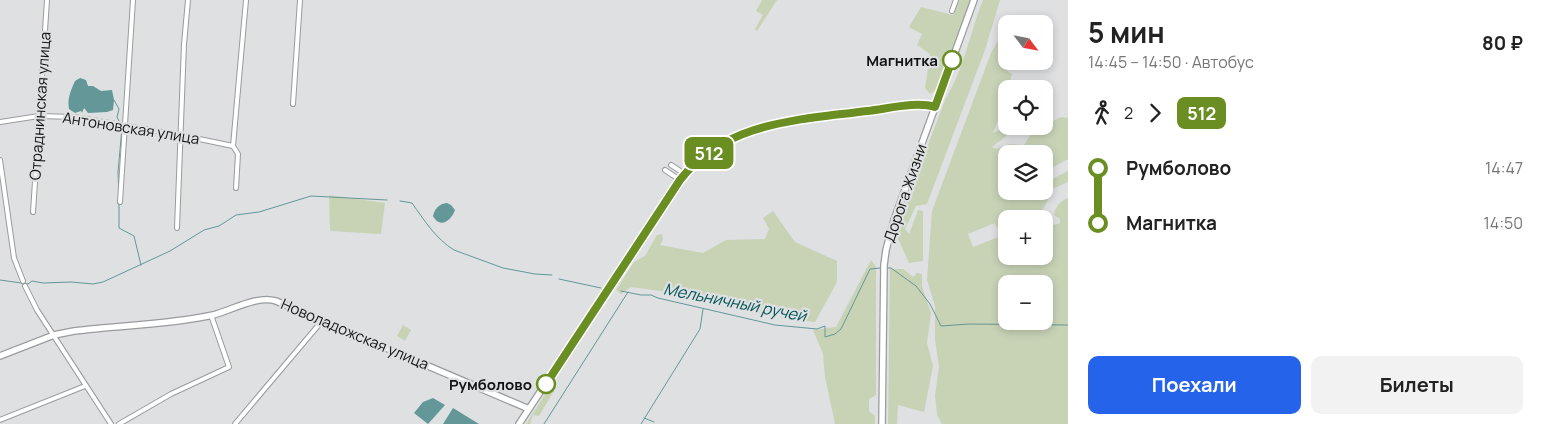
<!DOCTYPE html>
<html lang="ru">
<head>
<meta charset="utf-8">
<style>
  body { margin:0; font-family:Manrope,sans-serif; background:#f2f2f2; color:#222; height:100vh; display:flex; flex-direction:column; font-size:19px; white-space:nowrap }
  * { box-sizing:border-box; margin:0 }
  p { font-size:16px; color:#767676 }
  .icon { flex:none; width:28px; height:28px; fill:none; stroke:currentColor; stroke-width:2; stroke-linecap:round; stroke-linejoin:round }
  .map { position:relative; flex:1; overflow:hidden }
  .panel { display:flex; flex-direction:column; background:#fff; width:475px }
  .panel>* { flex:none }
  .badge { padding:0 10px; border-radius:8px; font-size:18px; line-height:32px }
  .needle { width:32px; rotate:122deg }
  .fabs { position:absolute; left:998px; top:15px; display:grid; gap:10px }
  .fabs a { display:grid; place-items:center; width:55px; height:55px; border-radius:10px; background:#fff; box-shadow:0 2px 8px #0003; font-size:25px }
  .map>.badge { position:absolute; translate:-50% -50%; box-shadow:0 0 0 2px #fff }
  .legs { display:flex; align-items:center; gap:8px; height:55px; padding:0 20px; font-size:16px }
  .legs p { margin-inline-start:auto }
  .headline { display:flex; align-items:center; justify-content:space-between; height:85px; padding:0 20px }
  h1 { font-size:28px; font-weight:700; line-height:38px }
  .action { display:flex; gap:10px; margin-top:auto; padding:10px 20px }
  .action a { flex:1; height:58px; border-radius:10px; background:#2563eb; color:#fff; font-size:20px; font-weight:700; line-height:58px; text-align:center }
  .action a+a { background:#f2f2f2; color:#222 }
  ul { padding:0 20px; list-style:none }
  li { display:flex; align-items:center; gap:18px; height:55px; font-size:19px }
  li i { display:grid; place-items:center; width:8px; height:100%; margin:0 6px; background:currentColor }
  li i::after { content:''; width:12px; height:12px; margin:-6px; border:4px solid; border-radius:50%; background:#fff }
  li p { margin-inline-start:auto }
  li:first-child i { background:linear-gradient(#0000 50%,currentColor 0) }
  li:last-child i { background:linear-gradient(currentColor 50%,#0000 0) }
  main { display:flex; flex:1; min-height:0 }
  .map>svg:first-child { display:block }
</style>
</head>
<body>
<main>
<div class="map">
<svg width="1068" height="424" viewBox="0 0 1068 424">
  <rect width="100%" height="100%" fill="#dee0e2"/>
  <path fill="#c8d3b6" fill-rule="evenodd" d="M762,0H777L757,31L755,29L763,15L756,11Z
    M959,0H971L936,90L930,94L925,88L930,54L917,45L922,34L909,27L921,7L953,15Z
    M983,0H1000L985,50L927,204L916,206L905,229L909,234L918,210L923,211V261L909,263L895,232L945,100C964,69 970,33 983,0Z
    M998,41L1006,44L1004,55L1000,62L1005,69L1012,74L1008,89H1006V113L998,120L993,133L1009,126H1015L1005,137L992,147L996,149L1010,144L1024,145L1033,131L1061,117L1068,118V159L1044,172V154H1006V191H1044V183L1068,171V182L1043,193L1048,200L1038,217L1040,219H1006V256H1044V222L1049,227L1060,223V219L1054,215C1055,207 1060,201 1068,198V424H942L937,415L935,395L939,366L935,340V306L927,280L932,211L991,53ZM995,223L1001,236L973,247L968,234ZM1006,284H1044V321H1006Z
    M329,195L385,203L381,234L330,231Z
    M773,211L795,242L837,261V282L815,322L780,317L783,307L761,314L720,299L631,287L621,294L616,290L634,262L645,256L657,235L662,234L663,240L660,245L703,253L726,240L765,239L769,229L763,218Z
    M871,260L876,267V395L869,399V411L875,416V424H835L825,377L823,354L813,330L836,327Z
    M890,269H903L913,277L917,273L922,274V286L931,313L927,343L933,366L924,412L898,405L897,424H888Z
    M403,325L411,330L405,341L397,336Z
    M554,391L539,416L533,415L530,424H526L546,393Z"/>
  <path fill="#639798" d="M80,78L86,80L88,86H93L101,91L112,90L114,100L113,110L107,112L88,113L84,108L82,113L81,111L75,113L69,109C67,99 71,90 75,81Z
    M447,203L451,205L455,210C451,221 440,229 433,216C435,208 439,204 447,203Z
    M433,398L445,405L428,424L414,413L423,402Z
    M453,408L479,424H443Z"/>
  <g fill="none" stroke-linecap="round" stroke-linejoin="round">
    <path stroke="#639798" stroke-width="1" d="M114,100L119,109L117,117L119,121
      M119,195L118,172L122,128
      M400,201L412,203C424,220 436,239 454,250L503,268L535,274L552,275
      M119,204V228L134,236L141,265
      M887,268H891L916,286L930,304L941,326L969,324L1068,325
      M559,279L601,288
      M0,280L28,284L32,281L43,283L71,282L93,284L103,282L170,251L204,230L219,226L236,215L259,212L311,196L387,200
      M621,291L641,295H651L658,298L775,325L817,329L825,326V337L835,334L841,329L870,269L881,268
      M644,418L654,422
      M544,424L628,292
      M641,424L700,329L703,309"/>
    <g stroke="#999b9d" stroke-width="6">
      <path id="street" d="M952,11L956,0
        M293,104L300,0
        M0,122L39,116L74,117L180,135L233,146
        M0,160L14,258L23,281
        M671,165L685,174
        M665,170L680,180
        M236,188L238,154L233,146L246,0
        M120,202L133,0
        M33,212L47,0
        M177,228L184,44L188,0
        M25,286L37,310L111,424
        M0,420L85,386
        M119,424L171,394L229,367L211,315
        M235,424L322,321"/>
    </g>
    <g stroke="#999b9d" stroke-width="8">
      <path id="secondary" d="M0,356L54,335L74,331C120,325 168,325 213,315C232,310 258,295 276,301L529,409
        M519,424L680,180C727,121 798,120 867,111C887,109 916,101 935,107
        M882,424L884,265L886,250L894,220L974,0"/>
    </g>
    <use href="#street" stroke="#fff" stroke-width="4"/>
    <use href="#secondary" stroke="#fff" stroke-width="5.5"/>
  </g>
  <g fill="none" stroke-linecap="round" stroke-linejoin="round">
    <g stroke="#fff" stroke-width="11">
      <path id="line-1" d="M546,384L680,180C726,121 799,120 867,111C887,109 916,101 935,107L952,60"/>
    </g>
    <use href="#line-1" stroke="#6b8e23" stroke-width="8"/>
  </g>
  <g fill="#fff" stroke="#6b8e23" stroke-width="2.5">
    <circle cx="952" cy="60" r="9"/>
    <circle cx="546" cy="384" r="9"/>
  </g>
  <g text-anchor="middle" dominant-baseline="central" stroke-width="4.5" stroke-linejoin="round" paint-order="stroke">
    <g font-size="15" font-weight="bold" fill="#111213" stroke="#dee0e2" text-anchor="end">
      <text x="938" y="60">Магнитка</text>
      <text x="532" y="384">Румболово</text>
    </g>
    <g font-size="15" fill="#111213" stroke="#dee0e2">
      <text transform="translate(40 106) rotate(-86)">Отраднинская улица</text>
      <text transform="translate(131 128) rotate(9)">Антоновская улица</text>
      <text transform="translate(905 193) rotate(-71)">Дорога Жизни</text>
      <text transform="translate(355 334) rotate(23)">Новоладожская улица</text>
    </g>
    <g font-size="16" font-style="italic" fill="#025456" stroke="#dee0e2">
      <text transform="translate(735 302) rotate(11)">Мельничный ручей</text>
    </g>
  </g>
</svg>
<div class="fabs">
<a><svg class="needle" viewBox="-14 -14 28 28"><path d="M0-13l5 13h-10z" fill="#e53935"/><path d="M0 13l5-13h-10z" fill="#767676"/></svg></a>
<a><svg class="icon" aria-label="locate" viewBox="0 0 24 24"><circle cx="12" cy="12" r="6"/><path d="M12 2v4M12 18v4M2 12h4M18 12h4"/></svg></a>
<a><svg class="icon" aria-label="layers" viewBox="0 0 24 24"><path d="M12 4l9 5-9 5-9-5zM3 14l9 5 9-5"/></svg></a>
<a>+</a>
<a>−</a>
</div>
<b class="badge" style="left:709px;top:153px;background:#6b8e23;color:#fff">512</b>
</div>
<section class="panel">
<div class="headline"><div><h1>5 мин</h1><p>14:45 – 14:50 · Автобус</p></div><b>80 ₽</b></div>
<div class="legs"><svg class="icon" aria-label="walk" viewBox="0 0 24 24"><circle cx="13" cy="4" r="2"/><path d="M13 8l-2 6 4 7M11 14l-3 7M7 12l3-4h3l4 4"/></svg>2<svg class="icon" aria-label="forward" viewBox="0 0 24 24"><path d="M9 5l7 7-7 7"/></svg><b class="badge" style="background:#6b8e23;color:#fff">512</b></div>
<ul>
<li><i style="color:#6b8e23"></i><b>Румболово</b><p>14:47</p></li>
<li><i style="color:#6b8e23"></i><b>Магнитка</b><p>14:50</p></li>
</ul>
<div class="action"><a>Поехали</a><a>Билеты</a></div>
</section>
</main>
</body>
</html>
